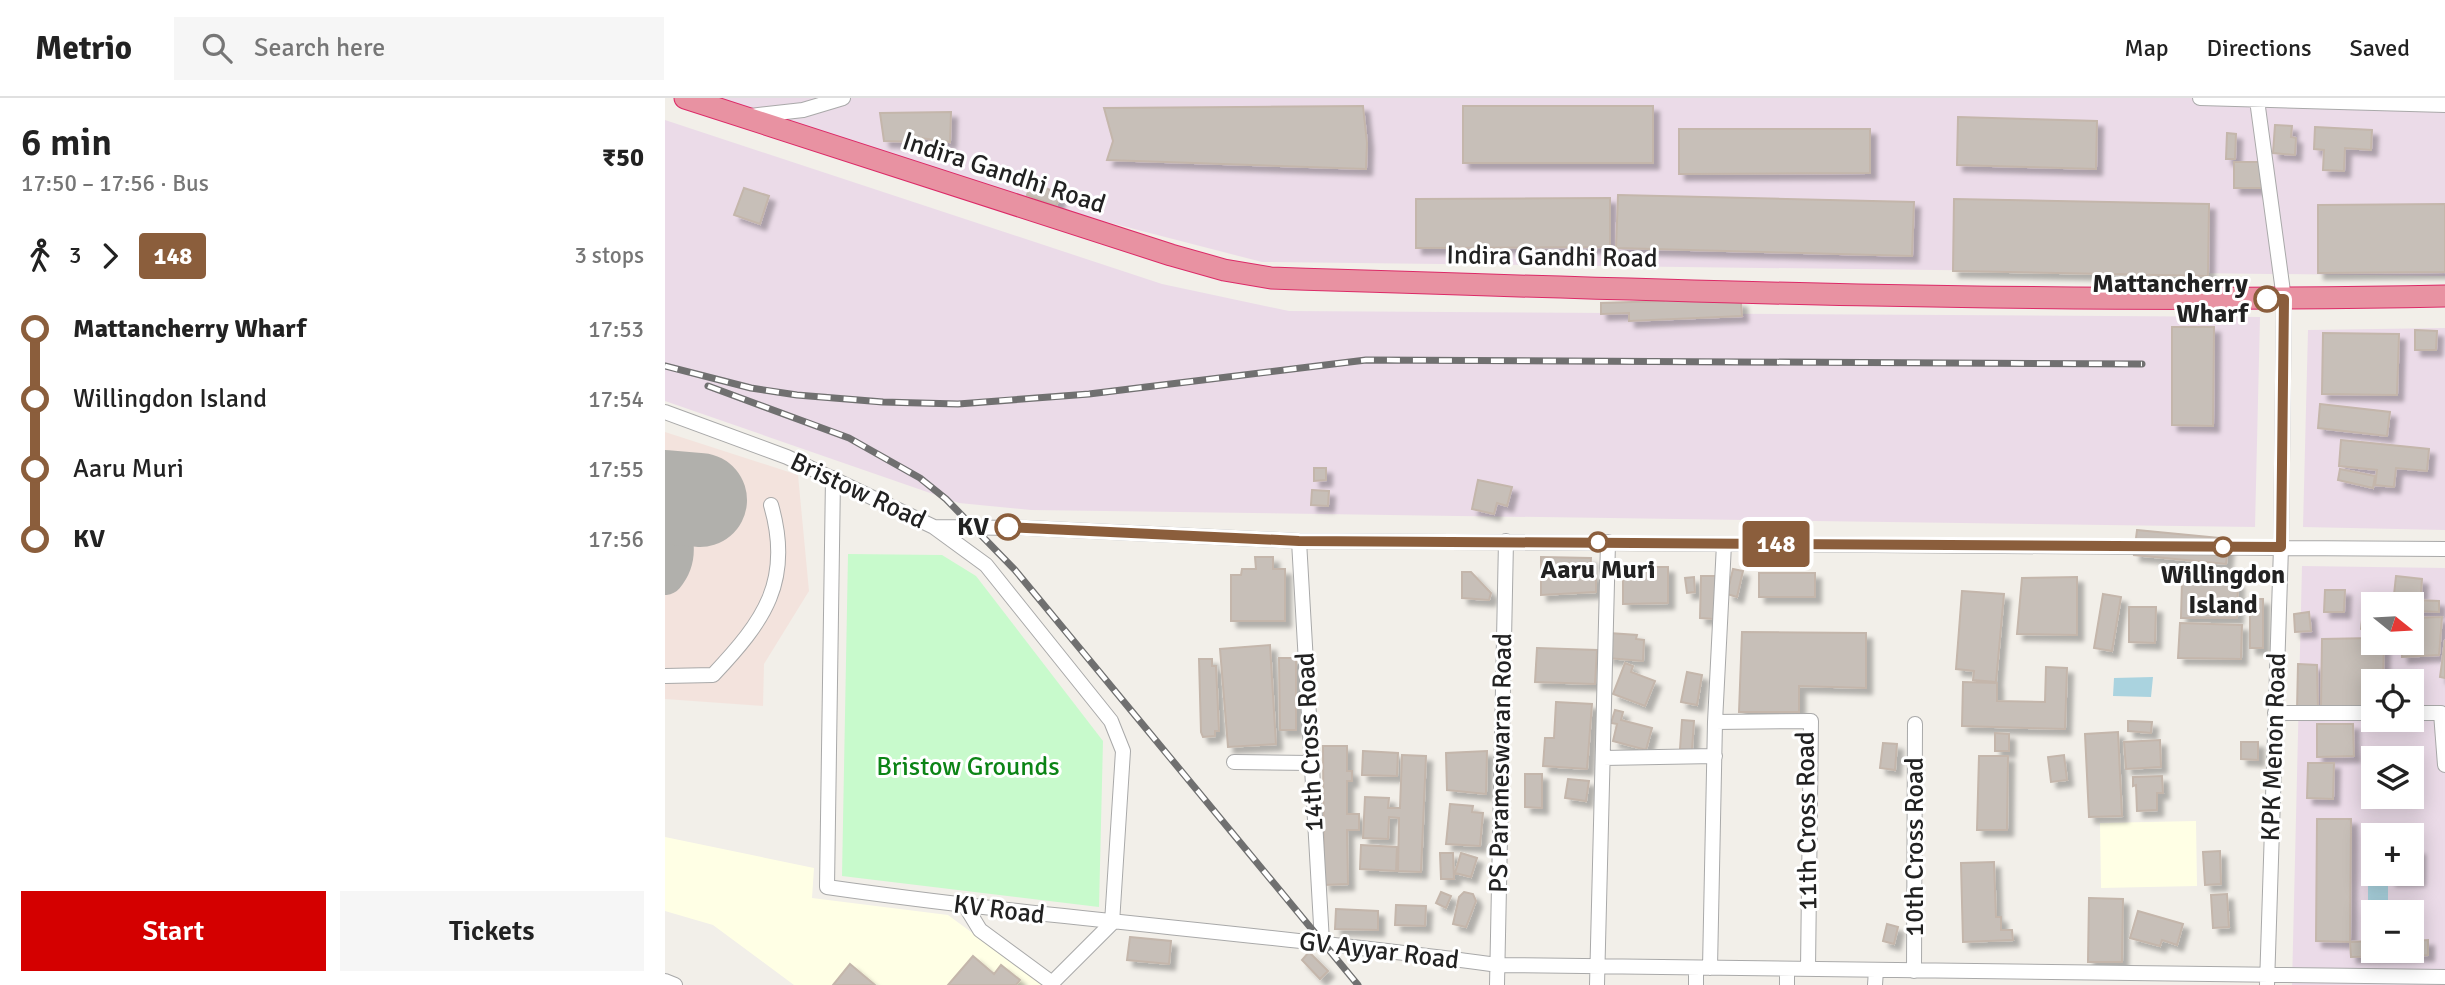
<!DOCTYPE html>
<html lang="en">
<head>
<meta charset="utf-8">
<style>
  body { margin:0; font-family:Signika,sans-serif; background:#f6f6f6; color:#222; height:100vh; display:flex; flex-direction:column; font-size:26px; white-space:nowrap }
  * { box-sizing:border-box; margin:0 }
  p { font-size:23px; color:#767676 }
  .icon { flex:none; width:38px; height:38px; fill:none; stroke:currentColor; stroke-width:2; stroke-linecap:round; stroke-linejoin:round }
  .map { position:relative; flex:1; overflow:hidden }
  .details { display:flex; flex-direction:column; background:#fff; width:665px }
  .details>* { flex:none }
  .badge { padding:0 14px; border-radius:5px; font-size:24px; line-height:46px }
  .needle { width:46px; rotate:108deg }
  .tools { position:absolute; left:1696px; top:494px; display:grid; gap:14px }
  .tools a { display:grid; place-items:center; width:63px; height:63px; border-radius:0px; background:#fff; box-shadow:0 4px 18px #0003; font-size:35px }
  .map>.badge { position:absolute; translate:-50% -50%; box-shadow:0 0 0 4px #fff }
  .legs { display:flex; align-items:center; gap:10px; height:77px; padding:0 21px; font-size:23px }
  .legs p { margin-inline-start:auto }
  .overview { display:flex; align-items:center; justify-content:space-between; height:119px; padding:0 21px }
  h1 { font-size:38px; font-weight:600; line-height:52px }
  .action { display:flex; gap:14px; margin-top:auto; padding:14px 21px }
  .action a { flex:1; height:80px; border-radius:0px; background:#d40000; color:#fff; font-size:28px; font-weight:600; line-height:80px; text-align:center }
  .action a+a { background:#f6f6f6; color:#222 }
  ul { padding:0 21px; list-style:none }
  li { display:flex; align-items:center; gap:24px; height:70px; font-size:26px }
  li i { display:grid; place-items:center; width:10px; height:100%; margin:0 9px; background:currentColor }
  li i::after { content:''; width:18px; height:18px; margin:-9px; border:5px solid; border-radius:50%; background:#fff }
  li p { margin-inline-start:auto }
  li:first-child i { background:linear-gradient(#0000 50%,currentColor 0) }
  li:last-child i { background:linear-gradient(currentColor 50%,#0000 0) }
  header { display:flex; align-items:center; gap:42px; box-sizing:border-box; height:98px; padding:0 35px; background:#fff; border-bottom:2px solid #e0e0e0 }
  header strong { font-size:33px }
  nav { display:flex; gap:38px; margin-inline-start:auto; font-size:24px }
  .search { width:490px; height:63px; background:#f6f6f6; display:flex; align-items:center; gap:18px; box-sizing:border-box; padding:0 24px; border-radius:0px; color:#767676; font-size:26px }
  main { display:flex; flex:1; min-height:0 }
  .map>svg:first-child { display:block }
</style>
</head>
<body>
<header>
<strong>Metrio</strong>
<div class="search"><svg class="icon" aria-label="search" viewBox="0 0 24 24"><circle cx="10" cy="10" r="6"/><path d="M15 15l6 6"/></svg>Search here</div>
<nav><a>Map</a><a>Directions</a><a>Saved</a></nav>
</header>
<main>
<section class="details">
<div class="overview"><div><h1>6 min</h1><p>17:50 – 17:56 · Bus</p></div><b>₹50</b></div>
<div class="legs"><svg class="icon" aria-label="walk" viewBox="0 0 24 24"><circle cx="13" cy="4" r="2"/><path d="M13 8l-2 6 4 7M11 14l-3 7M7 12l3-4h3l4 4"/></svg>3<svg class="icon" aria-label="forward" viewBox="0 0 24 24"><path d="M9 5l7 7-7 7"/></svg><b class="badge" style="background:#8b5e3c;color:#fff">148</b><p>3 stops</p></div>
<ul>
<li><i style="color:#8b5e3c"></i><b>Mattancherry Wharf</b><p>17:53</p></li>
<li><i style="color:#8b5e3c"></i><span>Willingdon Island</span><p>17:54</p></li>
<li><i style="color:#8b5e3c"></i><span>Aaru Muri</span><p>17:55</p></li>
<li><i style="color:#8b5e3c"></i><b>KV</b><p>17:56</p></li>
</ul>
<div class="action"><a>Start</a><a>Tickets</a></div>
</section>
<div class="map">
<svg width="1780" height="887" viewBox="0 0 1780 887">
  <defs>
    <filter id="shadow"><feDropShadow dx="6" dy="6" stdDeviation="2" flood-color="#0004"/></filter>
  </defs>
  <rect width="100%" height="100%" fill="#f2efe9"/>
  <path fill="#ebdbe8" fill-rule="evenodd" d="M39,0H1780V178L597,164L326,94Z
    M0,22L497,186L624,213L1595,219L1590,429L366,412L294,405L0,303Z
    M1780,230V432L1638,429L1643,232Z
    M1637,468L1780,470V887H1627ZM1708,506H1746V544H1708ZM1708,583H1746V621H1708ZM1708,660H1746V698H1708ZM1708,737H1746V775H1708ZM1708,814H1746V852H1708Z"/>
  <path fill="#ffffe5" d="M1531,723L1532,788L1436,790L1435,725Z
    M0,739L149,770L147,800L283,817L378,887H129L48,827L0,813Z"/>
  <path fill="#f3e3dd" d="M0,334L133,377L144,493L99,566L98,608L0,601Z"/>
  <path fill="#e1dfda" d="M0,439L28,441L26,459L18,476L0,492Z"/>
  <path fill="#c8facc" d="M183,456L277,457L311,478L438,643L434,809L177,778Z"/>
  <path fill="#aad3df" d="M1488,579L1486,599L1448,598L1449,580Z
    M1703,786H1723V814H1708V825H1703Z"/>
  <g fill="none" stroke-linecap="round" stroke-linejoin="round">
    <path stroke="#b1b0ac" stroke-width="38" d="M0,420C11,439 15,460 0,478"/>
    <path stroke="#b1b0ac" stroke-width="94" d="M0,399L35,402"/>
  </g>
  <path fill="#c7bfb8" stroke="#c4b6ab" stroke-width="2" filter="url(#shadow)" d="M698,8L702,45L701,71L442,62L448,43L439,10Z
    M798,8H988V65H798Z
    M286,14L285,44L256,40L254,44L219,43L215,15Z
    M1293,19L1432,23L1431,71L1292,67Z
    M1610,27L1627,28L1626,39L1631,40L1630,57L1608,55Z
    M1650,29L1707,32L1706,52L1680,50L1679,73L1658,72L1659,52L1649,51Z
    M1014,31H1205V75L1014,76Z
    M1562,35L1571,36L1570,61H1561Z
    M1569,64H1599V90H1569Z
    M367,85L396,96L391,108L362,97Z
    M79,90L104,98L95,126L69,117Z
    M953,97L1249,104L1247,158L951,150Z
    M945,100V149L751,150V101Z
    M1289,101L1544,106L1543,178L1288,173Z
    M1780,106V174L1653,175V107Z
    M999,195L1076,204L1077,218L964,223V215L936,216V205L999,203Z
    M1507,229H1549L1548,328L1507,327Z
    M1750,232L1772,233L1771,252H1750Z
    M1658,235L1734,236L1732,297L1657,296Z
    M1655,306L1725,314L1722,338L1653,330Z
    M1676,342L1764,351L1762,373L1731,370L1729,389L1710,387L1712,372L1674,368Z
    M649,370H661V382L649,383Z
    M1675,371L1710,378L1708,390L1673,382Z
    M813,382L847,389L842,408L832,405L829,416L807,411Z
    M647,392L664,393L663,408L646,407Z
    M1472,432L1564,441L1561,466L1469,457Z
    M590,459H608V471H620V523H566V477H576L577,471H591Z
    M876,459L926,460L925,477H931V494L876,497Z
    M958,469H1003V505L958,506Z
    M1068,471L1078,473L1072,499L1062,496Z
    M797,474H806L826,495L824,502L797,500Z
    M1094,475H1150V499H1094Z
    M1036,478H1051L1050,521L1035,520Z
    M1731,478L1757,481L1756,496L1746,495L1745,506H1728Z
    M1029,479L1030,494L1022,495L1020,480Z
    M1412,479V537L1352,536L1357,480Z
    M1517,483L1573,484L1572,520H1516Z
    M1660,492H1680L1679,514H1659Z
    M1297,493L1339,496L1331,584L1308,582L1309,573L1291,571Z
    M1438,496L1456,499L1447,553L1429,550Z
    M1585,501H1598V550H1585Z
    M1750,502L1774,503V514L1750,513Z
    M1464,509H1491L1490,545L1464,544Z
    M1698,513L1708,514V533L1696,531Z
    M1644,514L1646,533L1630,534L1629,516Z
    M1777,519L1774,557L1737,559V544H1746V520Z
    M1515,525L1577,527L1576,561L1513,560Z
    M1077,534L1201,535V590L1134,588V614H1074Z
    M944,535L972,537L971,541L979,542L978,563L942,560Z
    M1708,540V544H1719L1718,583H1708V609H1656L1657,541Z
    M1780,542V580L1775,579Z
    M605,547L611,646L563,649L555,551Z
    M872,550L932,552L930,586L870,584Z
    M614,560H631V632H615Z
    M534,561H547V568H551L554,633H550V638L538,639L536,634Z
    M960,565L968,568L966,574L990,583L980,608L948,596Z
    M1633,566L1652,567L1653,613L1632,612Z
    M1381,569L1402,570L1400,631L1297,628L1298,584L1332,585V603L1380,604Z
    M1022,574L1037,577L1032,607L1016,604Z
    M891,604L927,606L922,671L878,668L880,640H889Z
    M950,612L958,614L956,622L987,630L981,652L948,643L952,626L946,625Z
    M1017,622L1029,623L1027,652L1015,651Z
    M1463,623L1487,624L1486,635L1463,633Z
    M1652,626H1688L1689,658L1652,659Z
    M1453,634L1457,718L1424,719L1420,636Z
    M1330,635L1344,636V653H1330Z
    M1495,642L1496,669L1461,671L1459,644Z
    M1576,644H1593V662L1576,661Z
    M1218,645L1232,646L1230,672L1215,670Z
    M658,648H682V673H687V683H682V716H694V732H682L683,786L659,787Z
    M698,653L733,655L732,678L697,677Z
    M822,653L821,696L782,692L781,655Z
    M737,657L761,658L756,774L733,773L734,720L724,719L723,741L698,740L700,699L724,700L723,710H735Z
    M1399,657L1402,682L1386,684L1383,659Z
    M1314,658H1343L1342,732H1312Z
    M1643,665H1669L1668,701L1642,700Z
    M860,676H877V710L860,709Z
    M1497,678L1498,695H1492V712L1472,713L1471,687L1468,688V679Z
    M903,681L924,683L921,703L900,700Z
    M785,706L808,708L807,714L818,715L815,748L781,746Z
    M1652,721H1686L1685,844L1651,843Z
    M696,747L732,749L731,773L695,771Z
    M1754,751V782H1725V775H1746V752Z
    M1555,753L1556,786L1540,787L1538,754Z
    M775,755H788L789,781H776Z
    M796,755L812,760L806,779L790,775Z
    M1329,764L1331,819H1336V832H1347L1348,842L1298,844L1296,765Z
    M776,794L786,798L781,810L771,805Z
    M799,794L808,796L811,803L801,829L788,826L794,799Z
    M1562,796L1564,829L1548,830L1546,797Z
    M1424,800L1458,801L1457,864H1423Z
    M731,807L761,808L760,828L730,827Z
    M671,811L713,813V832L670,831Z
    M1473,813L1518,826L1512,847L1497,842L1495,848L1465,840Z
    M1222,826L1233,829L1229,846L1218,843Z
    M465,839L506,843L504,866L462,862Z
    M1763,842V857L1686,859L1685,844L1708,843V852H1746V843Z
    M644,854L663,873L655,881L637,862Z
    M308,858L329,876L336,867L355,882L351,887H283Z
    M185,866L210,887H168Z"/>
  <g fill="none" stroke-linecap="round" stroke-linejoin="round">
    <g stroke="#a9a9a9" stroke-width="16">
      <path id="minor" d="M1535,0L1780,7
        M1592,2L1619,201L1616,449L1602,887
        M85,18L138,12L178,0
        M0,314L122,359L269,429L363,430L634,443L1780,451
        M168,380L162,789C385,821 610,836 833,867L1780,879
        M269,429L321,467L446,623L458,653L447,825
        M634,443L657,844
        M0,578L48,577C99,523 128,483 106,407
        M1610,615H1708
        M1746,615H1776L1780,667
        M1050,624L1146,623L1143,871
        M938,660L1050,658
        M569,664L646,665
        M301,809L315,832L387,885L447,825
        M1031,870V887
        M1045,870L1050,624L1059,446
        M1249,873L1250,626
        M0,883L10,887
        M832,887L841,443
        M932,887L943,444
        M1122,887V871
        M1210,887L1211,872"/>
    </g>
    <g stroke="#dc2a67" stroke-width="23">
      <path id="highway" d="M20,0L506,157L559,172L606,180C997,193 1389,206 1780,198"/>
    </g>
    <use href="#minor" stroke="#fff" stroke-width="14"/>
    <use href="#highway" stroke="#e892a2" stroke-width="21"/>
    <g stroke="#707070" stroke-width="7">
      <path id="rail" d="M0,268L86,290L132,297L218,304L293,306L424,296L701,262L1477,266
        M43,288L184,340L255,380L281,401L350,472L693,887"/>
    </g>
    <use href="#rail" stroke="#fff" stroke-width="4.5" stroke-dasharray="13" stroke-linecap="butt"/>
  </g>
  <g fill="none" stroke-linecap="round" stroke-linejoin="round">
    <g stroke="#fff" stroke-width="16">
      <path id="line-1" d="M343,429L634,443L1616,449L1619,201H1602"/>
    </g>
    <use href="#line-1" stroke="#8b5e3c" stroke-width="10"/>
  </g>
  <g fill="#fff" stroke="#8b5e3c" stroke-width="3.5">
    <circle cx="1602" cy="201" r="12"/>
    <circle cx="343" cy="429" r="12"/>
    <circle cx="933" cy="444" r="9"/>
    <circle cx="1558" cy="449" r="9"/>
  </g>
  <g text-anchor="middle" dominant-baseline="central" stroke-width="6" stroke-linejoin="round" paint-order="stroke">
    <g font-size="26" fill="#222" stroke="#fff">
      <text transform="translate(339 75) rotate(18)">Indira Gandhi Road</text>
      <text transform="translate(887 159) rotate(1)">Indira Gandhi Road</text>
      <text transform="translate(193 393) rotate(25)">Bristow Road</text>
      <text transform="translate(645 644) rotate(-93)">14th Cross Road</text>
      <text transform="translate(1609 649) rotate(-88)">KPK Menon Road</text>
      <text transform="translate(836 665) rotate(-89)">PS Parameswaran Road</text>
      <text transform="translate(1142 723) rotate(-91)">11th Cross Road</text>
      <text transform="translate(1250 749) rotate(-90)">10th Cross Road</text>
      <text transform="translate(334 812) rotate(7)">KV Road</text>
      <text transform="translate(714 853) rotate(7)">GV Ayyar Road</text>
    </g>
    <g font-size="26" font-weight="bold" fill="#222" stroke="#fff" text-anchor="end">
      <text x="1583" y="186">Mattancherry<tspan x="1583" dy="30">Wharf</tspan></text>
      <text x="324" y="429">KV</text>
      <text x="933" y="472" text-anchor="middle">Aaru Muri</text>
      <text x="1558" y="477" text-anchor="middle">Willingdon<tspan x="1558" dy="30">Island</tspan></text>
    </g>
    <g font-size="26" fill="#0c8416" stroke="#fff">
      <text x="303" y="669">Bristow Grounds</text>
    </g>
  </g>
</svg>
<div class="tools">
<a><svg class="needle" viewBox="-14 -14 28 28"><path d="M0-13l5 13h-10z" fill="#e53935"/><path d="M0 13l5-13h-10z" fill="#767676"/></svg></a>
<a><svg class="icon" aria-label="locate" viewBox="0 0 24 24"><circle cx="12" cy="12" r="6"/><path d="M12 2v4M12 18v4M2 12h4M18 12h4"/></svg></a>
<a><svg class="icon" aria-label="layers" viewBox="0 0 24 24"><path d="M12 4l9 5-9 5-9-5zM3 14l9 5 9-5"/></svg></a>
<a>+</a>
<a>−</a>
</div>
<b class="badge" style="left:1111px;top:446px;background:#8b5e3c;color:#fff">148</b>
</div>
</main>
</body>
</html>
